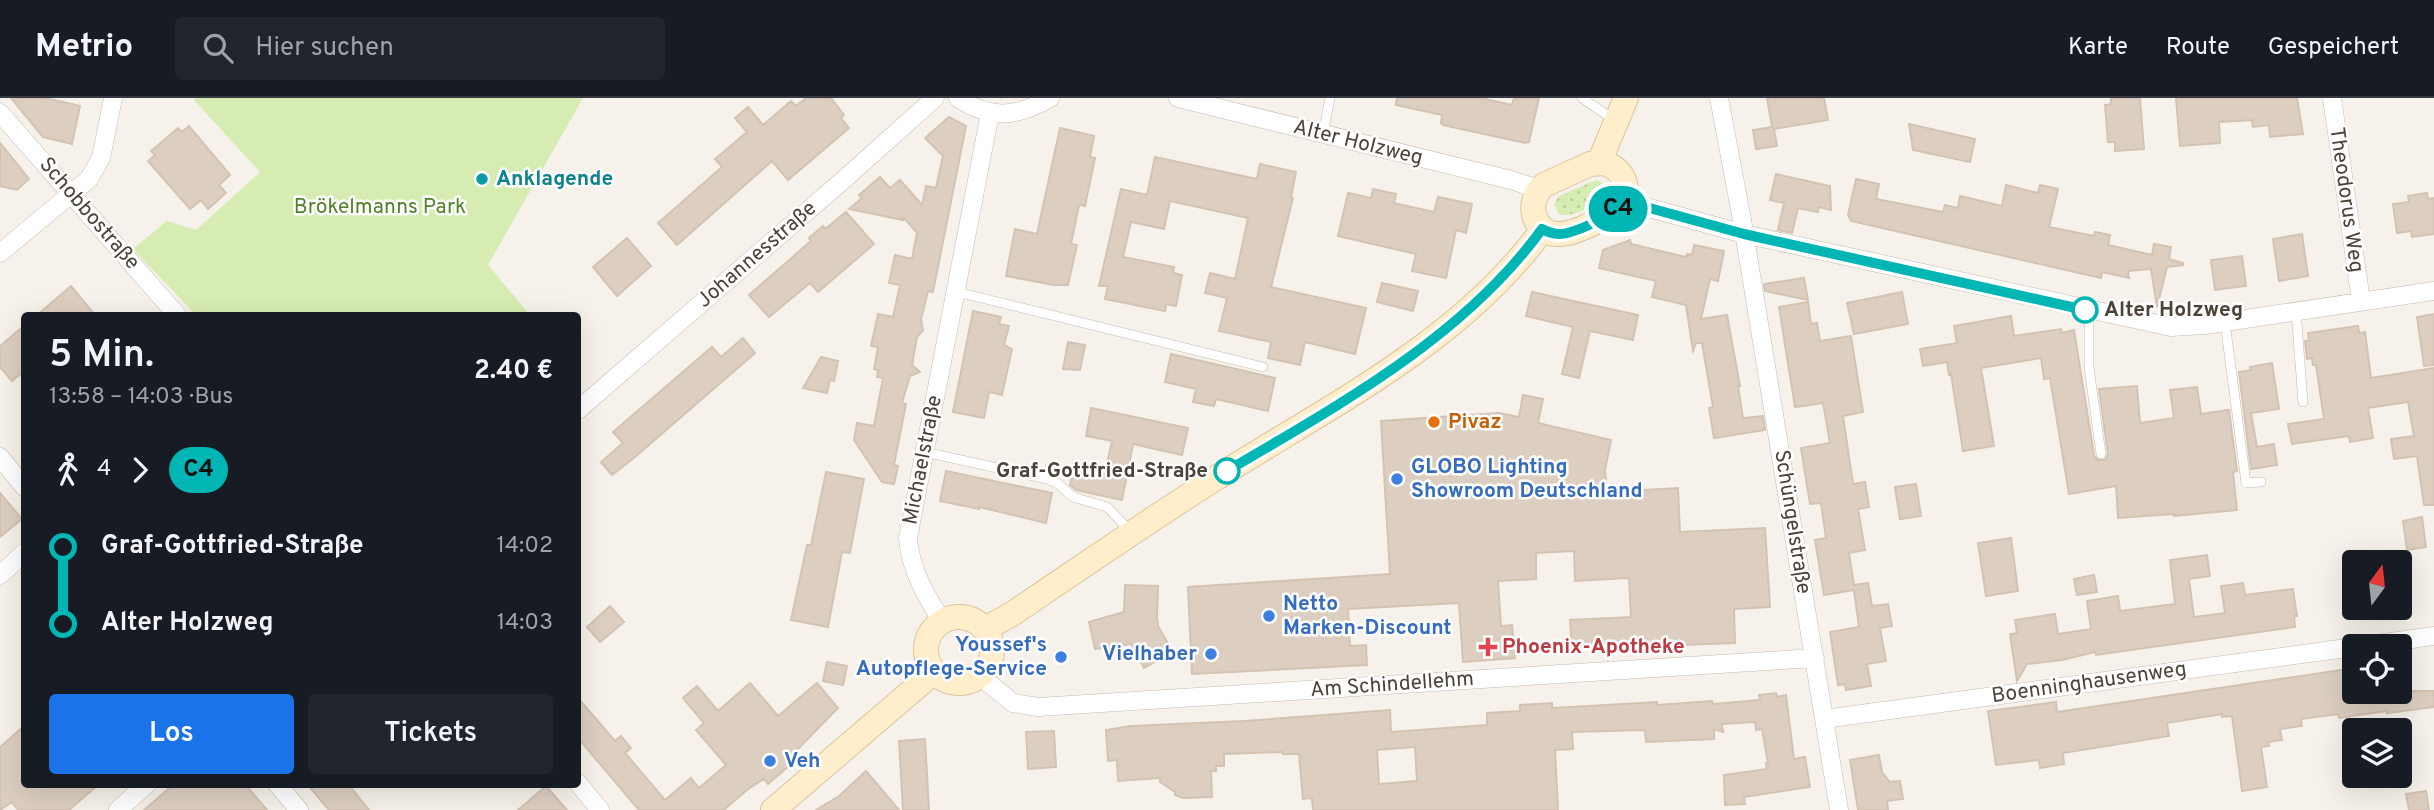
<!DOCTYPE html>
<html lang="de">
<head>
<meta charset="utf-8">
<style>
  body { margin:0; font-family:Overpass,sans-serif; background:#20242c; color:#f1f3f6; height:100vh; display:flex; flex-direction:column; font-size:26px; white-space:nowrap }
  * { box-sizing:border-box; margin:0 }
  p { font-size:23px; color:#9ea1a6 }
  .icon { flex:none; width:38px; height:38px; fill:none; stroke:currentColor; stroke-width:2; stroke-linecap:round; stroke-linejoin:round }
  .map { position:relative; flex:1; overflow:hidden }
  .details { position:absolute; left:21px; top:214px; width:560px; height:476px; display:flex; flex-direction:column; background:#171b24; border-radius:7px; box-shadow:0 7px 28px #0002 }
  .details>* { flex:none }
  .badge { padding:0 14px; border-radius:23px; font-size:24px; line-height:46px }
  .needle { width:46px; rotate:15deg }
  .tools { position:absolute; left:2342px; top:452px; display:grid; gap:14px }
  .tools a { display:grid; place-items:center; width:70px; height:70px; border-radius:7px; background:#171b24; box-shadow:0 7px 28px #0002; font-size:35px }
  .map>.badge { position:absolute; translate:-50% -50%; box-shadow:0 0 0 4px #fff }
  .legs { display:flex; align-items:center; gap:10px; height:77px; padding:0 28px; font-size:23px }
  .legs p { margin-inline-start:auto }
  .headline { display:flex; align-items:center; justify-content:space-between; height:119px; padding:0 28px }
  h1 { font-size:38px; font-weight:600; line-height:52px }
  .button { display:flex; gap:14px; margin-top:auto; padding:14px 28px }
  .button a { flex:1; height:80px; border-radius:7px; background:#1a73e8; color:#fff; font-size:28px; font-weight:600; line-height:80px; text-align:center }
  .button a+a { background:#20242c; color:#f1f3f6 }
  ul { padding:0 28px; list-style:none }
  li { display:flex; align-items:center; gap:24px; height:77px; font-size:26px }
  li i { display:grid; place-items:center; width:10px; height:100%; margin:0 9px; background:currentColor }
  li i::after { content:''; width:18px; height:18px; margin:-9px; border:5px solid; border-radius:50%; background:#171b24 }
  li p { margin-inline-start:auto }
  li:first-child i { background:linear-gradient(#0000 50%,currentColor 0) }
  li:last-child i { background:linear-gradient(currentColor 50%,#0000 0) }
  header { display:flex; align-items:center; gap:42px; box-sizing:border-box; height:98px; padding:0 35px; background:#171b24; border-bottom:2px solid #363941 }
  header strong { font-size:33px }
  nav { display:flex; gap:38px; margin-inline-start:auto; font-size:24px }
  .search { width:490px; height:63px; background:#20242c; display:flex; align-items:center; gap:18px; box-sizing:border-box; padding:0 24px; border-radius:7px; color:#9ea1a6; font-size:26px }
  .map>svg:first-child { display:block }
</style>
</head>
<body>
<header>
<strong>Metrio</strong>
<div class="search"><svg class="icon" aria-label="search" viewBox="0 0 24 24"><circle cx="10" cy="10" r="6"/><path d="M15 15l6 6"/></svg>Hier suchen</div>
<nav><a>Karte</a><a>Route</a><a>Gespeichert</a></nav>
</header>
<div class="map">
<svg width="2434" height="712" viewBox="0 0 2434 712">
  <defs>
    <pattern id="grass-dots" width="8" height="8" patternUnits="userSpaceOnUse" patternTransform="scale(1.75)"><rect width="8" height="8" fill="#d7ecb2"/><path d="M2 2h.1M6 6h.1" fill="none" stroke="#bacc9a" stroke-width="1.8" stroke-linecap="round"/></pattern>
  </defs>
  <rect width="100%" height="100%" fill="#f6f2eb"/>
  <path fill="url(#grass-dots)" d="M1596,82C1632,92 1574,123 1559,116L1554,106L1559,98Z"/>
  <path fill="#d7ecb2" d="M195,0H583L488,167L530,217H196L133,151L167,123L196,132L260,74L194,2Z"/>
  <path fill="#dccfc2" stroke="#d4c3b2" stroke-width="2" fill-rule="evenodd" d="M11,0H46L80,8L72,46L43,39Z
    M806,0H831L844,17L841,20L849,30L788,82L772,63L677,147L658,125L722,69L715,61L747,34L735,20L748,9L763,27L791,3L796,8Z
    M1397,0H1481L1512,7L1514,0H1539L1529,44L1525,45L1443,27L1441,25L1442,17L1396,7Z
    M1767,0H1824L1828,22L1774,31L1777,48L1756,51L1753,32L1772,29Z
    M2111,0H2140L2144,51L2115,53V44H2108L2105,7L2111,6Z
    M2176,0H2297L2303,36L2270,39L2269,27L2253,29L2252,22L2219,24L2220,45L2180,48Z
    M949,19L966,28L933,194L928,193L921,221L923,232L917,239L912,267L920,274L910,278L902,305L906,306L894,367L898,368L894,386L882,384L854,342L857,325L874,328L883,280L877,279L878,272L874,271L878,249L871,248L878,216L893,219L900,187L889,185L895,157L912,161L917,135L904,120L903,122L849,111L862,100L859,97L880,79L890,90L900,82L922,107L926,88L936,90L943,58L925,40Z
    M1909,26L1975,41L1970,64L1913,52Z
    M189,28L230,77L219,87L226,95L208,111L201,102L190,111L148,63L155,57L151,53L178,30L182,34Z
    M1060,30L1094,38L1090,59L1095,60L1085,108L1079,107L1071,146L1077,147L1068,187H1054L1006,178L1015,131L1037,136Z
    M0,45L29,81L17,92L0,88Z
    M1155,59L1257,81L1260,66L1296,74L1291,99L1293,100L1271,189L1366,210L1355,256L1305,244L1300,267L1268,260L1271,244L1219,233L1227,200L1205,195L1210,175L1235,181L1248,120L1170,103L1164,131L1131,124L1123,159L1174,169L1173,175L1182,177L1176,208L1166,206L1165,213L1105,201L1108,188H1099L1121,91L1147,97Z
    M1776,76L1830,88L1831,112L1819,109L1818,114L1798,110L1792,135L1778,132L1784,105L1770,102Z
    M1856,81L1879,86L1876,101L1943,114L1945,107L1958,110L1960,98L2002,108L2006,87L2038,95L2040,87L2058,91L2049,129L2094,138L2095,134L2110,137L2108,147L2152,157L2154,146L2171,149L2169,161L2183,165V167L2167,169L2157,209L2151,171L2128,173L2129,180L2102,174L2101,180L1851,123L1848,117Z
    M1373,91L1396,96L1394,105L1434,114L1438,99L1472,106L1466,135L1456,132L1446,180L1412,173L1416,156L1338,138L1348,95L1371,100Z
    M2427,95L2428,101L2434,100V136L2412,139L2411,133L2397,135L2393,106L2409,104L2408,98Z
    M846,114L874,146L818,194L810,185L769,219L749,197L811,143L809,140L823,128L825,131Z
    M2302,136L2308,178L2279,183L2273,141Z
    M627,140L651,168L617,198L593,169Z
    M1630,142L1631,146L1686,159L1687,156L1692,157L1694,147L1724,153L1718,183L1710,181L1701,221L1727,217L1740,288H1738L1743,320L1763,318L1765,332L1714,340L1709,310L1713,309L1702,245H1696L1693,253L1686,207L1652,199L1656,183L1599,170L1603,152Z
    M2242,158L2246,188L2215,192L2211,162Z
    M1804,180L1808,202L1765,193L1764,186Z
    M1382,185L1418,193L1413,213L1377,204Z
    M71,188L95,217H37Z
    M1532,194L1638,217L1633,242L1590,233L1579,280L1562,276L1573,229L1526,218Z
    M1902,194L1908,226L1854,236L1847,205Z
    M1808,204L1811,226L1817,225L1820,243L1851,238L1863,314L1843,318L1853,386L1865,384L1869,409L1858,411L1865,452L1849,455L1854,487L1868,485L1872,508L1888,506L1892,528L1880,530L1886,563L1867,566L1871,588L1846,592L1845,586L1838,587L1830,534L1859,529L1854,492L1824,497L1815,442L1826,440L1821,405L1810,406L1801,350L1830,345L1823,305L1795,309L1779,209Z
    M973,213L1001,219L999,226L1009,228L1004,247L1012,251L1002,297L989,294L984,320L953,314Z
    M2434,216V267L2424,268L2417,219Z
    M2011,218L2014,238L2061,231L2062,235L2074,232L2094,357L2098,362H2105L2108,356L2099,291L2137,288L2140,325L2174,320L2170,292L2197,289L2201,316L2229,312L2237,373L2233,374L2237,412L2174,418V416L2118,420L2116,388L2069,396L2050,280L2044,281L2041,260L1981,270L1994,348L1963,353L1951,276L1949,277L1947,264L1923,268L1920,251L1957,245L1954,228Z
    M24,228V273L12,283L0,269V248Z
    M2358,228L2359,235L2365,234L2371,280L2434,270V407H2424L2417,358L2394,361L2391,341L2414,338L2408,304L2368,310L2373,340L2350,344L2349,338L2292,346L2288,326L2324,321L2316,267H2313L2312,260L2307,261L2305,243H2309L2308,235Z
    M743,240L755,255L635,359L612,377L601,364L623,345L613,334L712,249L721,259Z
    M1068,244L1085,247L1080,272L1063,271Z
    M1171,256L1275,280L1268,313L1216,301L1214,308L1193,304L1196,291L1165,284Z
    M821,259L838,263L834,283L830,282L827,295L803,290Z
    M2272,265L2279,311L2251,315L2257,349L2274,346L2277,367L2251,371L2239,274L2251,272L2250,269Z
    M1523,297L1543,301L1538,325L1611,342L1605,372L1607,394L1678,390L1680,434L1765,430L1770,509L1734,511L1735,545L1572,551L1570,522L1631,519L1629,480L1575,483L1574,453L1536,455V481L1498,483L1501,528L1512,527L1515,560L1463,564L1459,505L1348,511L1350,548L1366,547L1367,567L1192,576L1188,489L1390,476L1381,323L1499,315L1519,319Z
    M1091,310L1188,330L1182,357L1133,346L1122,402L1076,392L1070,387L1073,373L1104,379L1112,343L1086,338Z
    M946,373L1052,395L1046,425L979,409V411L940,403Z
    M826,374L864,381L850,455L842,454L828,529L791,522L807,447H811Z
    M1916,386L1921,418L1900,421L1895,389Z
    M0,395L22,421L0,439Z
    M2422,419L2426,449L2407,452L2403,423Z
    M2011,440L2018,493L1986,498L1978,445Z
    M2207,457L2210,478L2189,481L2194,519L2225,515L2221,488L2243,485L2245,497L2293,491L2297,518H2294L2295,529L2096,557L2095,554L2062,562L2027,566L2017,583L2010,536L2017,535L2015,522L2055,516L2058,536L2091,531L2087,503L2118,498L2120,513L2175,506L2170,462Z
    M2094,477L2097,494L2077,497L2074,481Z
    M1125,487L1158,488L1157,519L1158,528L1173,554L1144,570L1131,546L1095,551L1089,524L1124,514Z
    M610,508L624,524L600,544L587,529Z
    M827,564L847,568L843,587L823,583Z
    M2348,571L2349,583L2354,582V593H2434V609L2387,615V613L2339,620L2338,616L2301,621L2302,628L2280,631L2282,642L2268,644L2269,648L2261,649L2267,689L2242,693L2232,618L2222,619V616L2167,625L2169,638L2063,655L2064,666L2040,670L2039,662L1996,667L1988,613L2056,604L2057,614Z
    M750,585L778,618L817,585L838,610L793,656L797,661L768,686L764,681L748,691L724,712H639L578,640V600L615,643L621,638L631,650L625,655L665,702L691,680L699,690L726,667L696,632L704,625L683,600L697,588L718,613Z
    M1776,595L1777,599L1786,597L1794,661L1805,659L1810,689L1744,699L1745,706L1725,707L1724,677L1767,671L1766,665H1768L1762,631L1756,632L1755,624L1722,626L1723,634L1714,631V641L1646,644L1645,632L1572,634L1573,651L1555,652L1558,712H1313L1312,700L1303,701L1299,656H1283V654L1224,656V668H1216V673H1211L1212,699L1183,700L1175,697V694L1160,684V680L1118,683L1117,662L1108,663L1106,632L1130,628L1244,623L1390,612L1391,634L1487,627V615L1520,613V607L1552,605V610L1657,604V607L1712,603L1713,606L1760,602L1759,597ZM1415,649L1417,683L1379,686L1377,652Z
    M24,628V686H99L69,712H18L12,704L0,712V649Z
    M1054,633L1056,669L1028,671L1026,634Z
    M925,641L929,712H903L899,643Z
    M1879,657L1882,674L1890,684L1900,683L1903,701L1887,703L1888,712H1858L1850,662Z
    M866,673L899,712H816L839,698Z
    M174,686H245L267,712H144Z
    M307,686H348L369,712H329Z
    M546,688L567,712H518Z
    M2426,693L2429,712H2409L2406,696Z"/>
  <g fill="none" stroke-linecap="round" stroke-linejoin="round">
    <g stroke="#c5bbaf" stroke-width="10">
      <path id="lane" d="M1582,0L1616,23
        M1323,36L1330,0
        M957,194L1263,269
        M2089,212V270L2101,356
        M2296,213L2303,304
        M2225,224L2246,385L2261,384
        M925,354L1047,381L1057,385L1073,399L1107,409L1130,433"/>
    </g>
    <g stroke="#c5bbaf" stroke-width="19">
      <path id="street" d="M958,0C991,22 1017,19 1050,0
        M1178,0L1511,82L1538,91
        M1719,0L1742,122L1839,712
        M2332,0L2361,203
        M0,15L177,217
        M1624,103L1744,136L2171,229L2205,227L2434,193
        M0,155L89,81L101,60L113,0
        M578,312L841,84L935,0
        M0,359L24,389
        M0,477L24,455
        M942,523C926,498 910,471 908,440L990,15
        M2363,548L2434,538
        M980,578L1013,605L1038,609L1815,560
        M1824,621L2354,549
        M578,685L600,712
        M277,686L299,712
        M118,712L147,686"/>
    </g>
    <g stroke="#dcc49a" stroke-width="26">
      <path id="secondary" d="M1599,65L1626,0
        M1604,65C1628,72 1633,99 1614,115C1598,122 1575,137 1557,136C1531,135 1526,101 1544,87L1590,66Z
        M926 552a33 33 0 1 1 66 0a33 33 0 1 1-66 0Z
        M985,531L1012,516C1082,469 1152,420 1224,375C1337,304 1463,241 1543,131
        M773,712L934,574"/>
    </g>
    <use href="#lane" stroke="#fff" stroke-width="9"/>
    <use href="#street" stroke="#fff" stroke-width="18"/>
    <use href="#secondary" stroke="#fec" stroke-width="24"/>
  </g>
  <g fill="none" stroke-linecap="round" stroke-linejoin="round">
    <g stroke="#fff" stroke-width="16">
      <path id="line-1" d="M1227,373C1340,306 1464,239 1542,131C1548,134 1552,136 1559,136C1574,136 1617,116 1624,103L1744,136L2085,212"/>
    </g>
    <use href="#line-1" stroke="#00b6b5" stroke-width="10"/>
  </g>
  <circle fill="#0f9aa8" stroke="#fff" stroke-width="2.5" cx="482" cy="81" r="7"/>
  <g fill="#fff" stroke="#00b6b5" stroke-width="3.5">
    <circle cx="2085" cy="212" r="12"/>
    <circle cx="1227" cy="373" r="12"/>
  </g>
  <circle fill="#e8710a" stroke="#fff" stroke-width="2.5" cx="1434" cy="324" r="7"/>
  <g fill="#3f7fe0" stroke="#fff" stroke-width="2.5">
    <circle cx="1397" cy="381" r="7"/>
    <circle cx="1269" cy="518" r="7"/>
    <circle cx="1211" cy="556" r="7"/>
    <circle cx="1061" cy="559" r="7"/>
    <circle cx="770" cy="663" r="7"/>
  </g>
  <path fill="#e0444e" stroke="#fff" stroke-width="2.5" d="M1484.5 538.5h7v7h7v7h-7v7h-7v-7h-7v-7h7z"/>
  <g text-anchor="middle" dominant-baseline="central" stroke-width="5" stroke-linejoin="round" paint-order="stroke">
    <g font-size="21" fill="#4b4238" stroke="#fff">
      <text transform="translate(1358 45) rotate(14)">Alter Holzweg</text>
      <text transform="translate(2346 102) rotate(82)">Theodorus Weg</text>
      <text transform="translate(89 116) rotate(49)">Schobbostraße</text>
      <text transform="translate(757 157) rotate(-41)">Johannesstraße</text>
      <text transform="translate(923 362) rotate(-79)">Michaelstraße</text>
      <text transform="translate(1792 424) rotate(81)">Schüngelstraße</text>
      <text transform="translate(2089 585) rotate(-8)">Boenninghausenweg</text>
      <text transform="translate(1392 587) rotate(-4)">Am Schindellehm</text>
    </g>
    <g font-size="21" font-weight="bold" fill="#0d838f" stroke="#fff" text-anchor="start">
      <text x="496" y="81">Anklagende</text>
    </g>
    <g font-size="21" fill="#518226" stroke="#fff">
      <text x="380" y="109">Brökelmanns Park</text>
    </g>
    <g font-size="21" font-weight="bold" fill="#4b4238" stroke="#fff" text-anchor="start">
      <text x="2104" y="212">Alter Holzweg</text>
      <text x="1208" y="373" text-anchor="end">Graf-Gottfried-Straße</text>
    </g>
    <g font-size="21" font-weight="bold" fill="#c56008" stroke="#fff" text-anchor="start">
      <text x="1448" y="324">Pivaz</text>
    </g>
    <g font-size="21" font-weight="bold" fill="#366cbe" stroke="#fff" text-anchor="start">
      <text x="1411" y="369">GLOBO Lighting<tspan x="1411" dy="24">Showroom Deutschland</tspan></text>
      <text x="1283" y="506">Netto<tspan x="1283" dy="24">Marken-Discount</tspan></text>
      <text x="1047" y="547" text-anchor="end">Youssef's<tspan x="1047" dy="24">Autopflege-Service</tspan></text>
      <text x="1197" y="556" text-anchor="end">Vielhaber</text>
      <text x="784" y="663">Veh</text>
    </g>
    <g font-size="21" font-weight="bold" fill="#be3a42" stroke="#fff" text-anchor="start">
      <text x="1502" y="549">Phoenix-Apotheke</text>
    </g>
  </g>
</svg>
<div class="tools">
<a><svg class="needle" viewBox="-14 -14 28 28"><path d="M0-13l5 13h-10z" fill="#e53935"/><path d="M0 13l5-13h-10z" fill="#9ea1a6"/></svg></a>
<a><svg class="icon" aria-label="locate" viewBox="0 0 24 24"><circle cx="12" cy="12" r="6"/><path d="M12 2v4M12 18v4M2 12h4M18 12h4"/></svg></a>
<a><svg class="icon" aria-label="layers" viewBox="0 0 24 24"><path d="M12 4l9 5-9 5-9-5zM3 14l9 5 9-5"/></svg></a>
</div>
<b class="badge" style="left:1618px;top:111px;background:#00b6b5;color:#111">C4</b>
<section class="details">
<div class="headline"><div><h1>5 Min.</h1><p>13:58 – 14:03 · Bus</p></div><b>2.40 €</b></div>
<div class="legs"><svg class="icon" aria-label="walk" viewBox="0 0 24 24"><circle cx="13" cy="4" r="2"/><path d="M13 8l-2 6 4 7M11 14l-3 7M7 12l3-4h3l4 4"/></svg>4<svg class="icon" aria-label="forward" viewBox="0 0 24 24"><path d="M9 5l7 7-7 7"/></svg><b class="badge" style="background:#00b6b5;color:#111">C4</b></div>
<ul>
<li><i style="color:#00b6b5"></i><b>Graf-Gottfried-Straße</b><p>14:02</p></li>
<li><i style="color:#00b6b5"></i><b>Alter Holzweg</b><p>14:03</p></li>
</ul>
<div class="button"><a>Los</a><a>Tickets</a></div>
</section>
</div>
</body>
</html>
